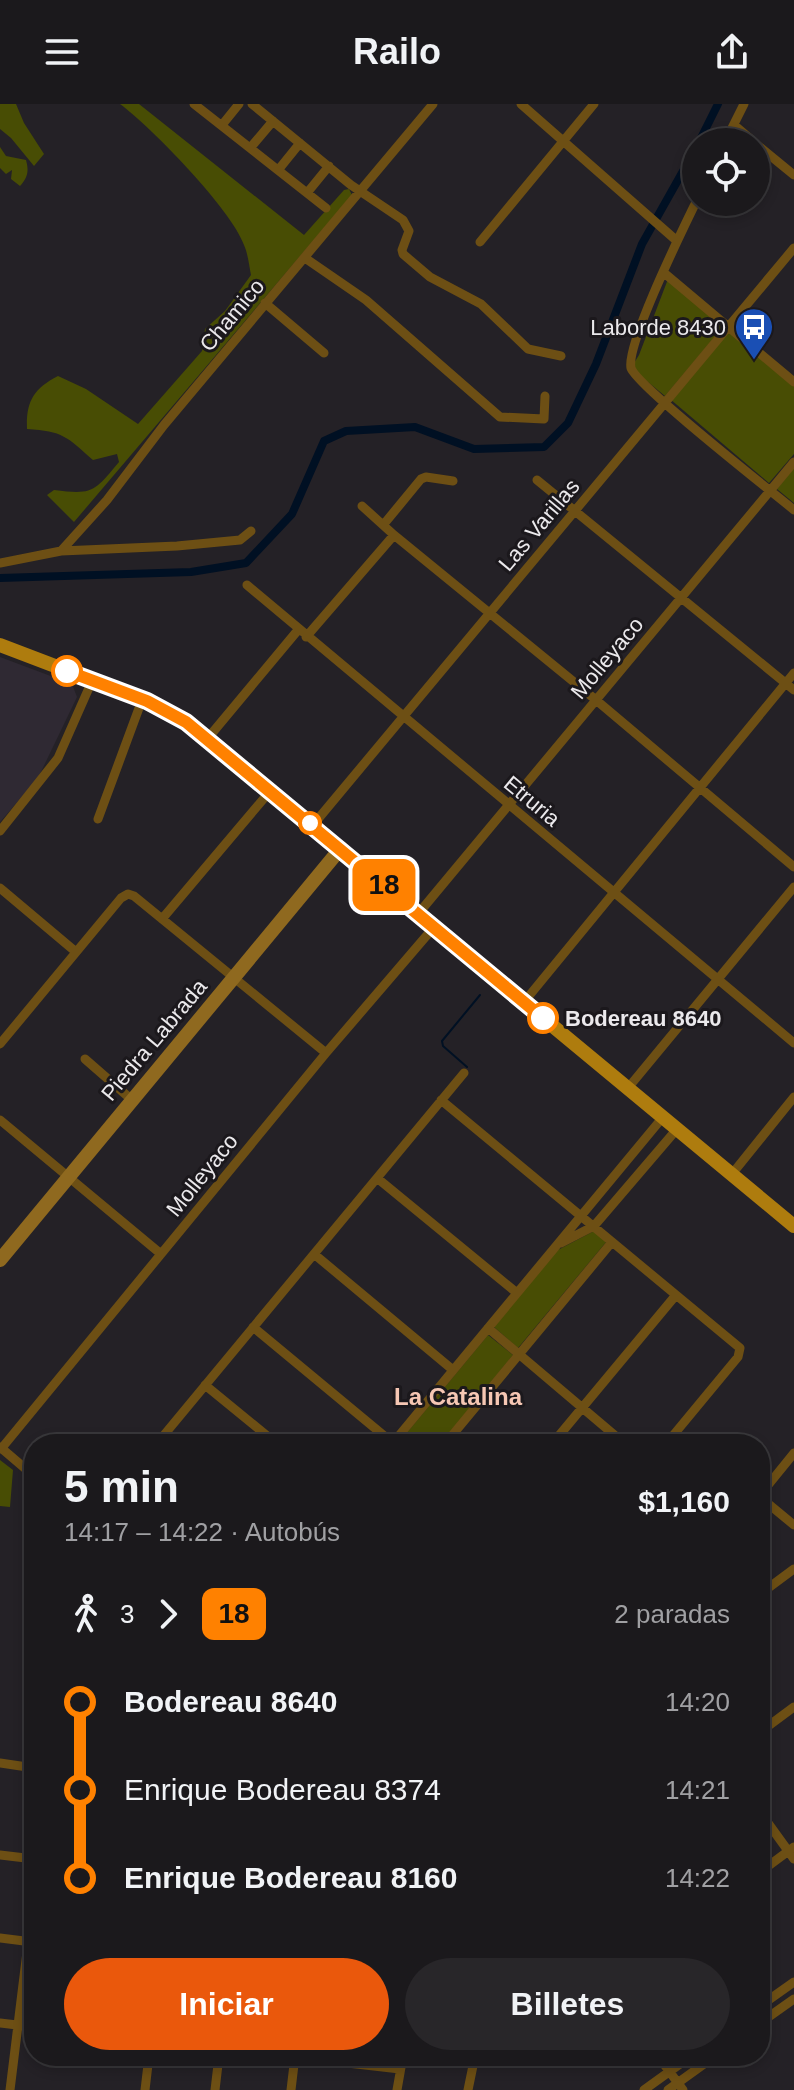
<!DOCTYPE html>
<html lang="es">
<head>
<meta charset="utf-8">
<style>
  body { margin:0; font-family:Helvetica,sans-serif; background:#282629; color:#f1f3f6; height:100vh; display:flex; flex-direction:column; font-size:30px; white-space:nowrap }
  * { box-sizing:border-box; margin:0 }
  p { font-size:26px; color:#a0a0a3 }
  .icon { flex:none; width:44px; height:44px; fill:none; stroke:currentColor; stroke-width:2; stroke-linecap:round; stroke-linejoin:round }
  .map { position:relative; flex:1; overflow:hidden }
  .drawer { position:absolute; left:24px; top:1330px; width:746px; height:632px; display:flex; flex-direction:column; background:#1b191c; border-radius:32px; box-shadow:0 4px 12px #0003,0 0 0 2px #39383b }
  .drawer>* { flex:none }
  .badge { padding:0 16px; border-radius:12px; font-size:28px; line-height:52px }
  .buttons { position:absolute; left:682px; top:24px; display:grid; gap:16px }
  .buttons a { display:grid; place-items:center; width:88px; height:88px; border-radius:50%; background:#1b191c; box-shadow:0 4px 12px #0003,0 0 0 2px #39383b; font-size:40px }
  .map>.badge { position:absolute; translate:-50% -50%; box-shadow:0 0 0 4px #fff }
  .legs { display:flex; align-items:center; gap:12px; height:88px; padding:0 40px; font-size:26px }
  .legs p { margin-inline-start:auto }
  .summary { display:flex; align-items:center; justify-content:space-between; height:136px; padding:0 40px }
  h1 { font-size:44px; font-weight:700; line-height:60px }
  .cta { display:flex; gap:16px; margin-top:auto; padding:16px 40px }
  .cta a { flex:1; height:92px; border-radius:48px; background:#ea580c; color:#fff; font-size:32px; font-weight:700; line-height:92px; text-align:center }
  .cta a+a { background:#282629; color:#f1f3f6 }
  ul { padding:0 40px; list-style:none }
  li { display:flex; align-items:center; gap:28px; height:88px; font-size:30px }
  li i { display:grid; place-items:center; width:12px; height:100%; margin:0 10px; background:currentColor }
  li i::after { content:''; width:20px; height:20px; margin:-10px; border:6px solid; border-radius:50%; background:#1b191c }
  li p { margin-inline-start:auto }
  li:first-child i { background:linear-gradient(#0000 50%,currentColor 0) }
  li:last-child i { background:linear-gradient(currentColor 50%,#0000 0) }
  header { display:flex; justify-content:space-between; align-items:center; height:104px; padding:0 40px; background:#1b191c; font-size:36px; font-weight:700 }
  .map>svg:first-child { display:block }
</style>
</head>
<body>
<header><svg class="icon" aria-label="menu" viewBox="0 0 24 24"><path d="M4 6h16M4 12h16M4 18h16"/></svg>Railo<svg class="icon" aria-label="share" viewBox="0 0 24 24"><path d="M12 15V3M7 8l5-5 5 5M5 13v7h14v-7"/></svg></header>
<div class="map">
<svg width="794" height="1986" viewBox="0 0 794 1986">
  <rect width="100%" height="100%" fill="#242126"/>
  <path fill="#2f2933" d="M0,553L72,580L77,593L38,674L0,718Z"/>
  <path fill="#484d04" d="M0,0H16L24,19L44,50L34,62L11,34L0,25Z
    M120,0H139L304,131L344,86L349,85L352,91L74,418L47,391L54,386C93,391 94,388 119,358L117,350L93,356C67,333 63,327 27,325C26,298 33,285 58,272L86,285L138,320L202,247L205,225L225,207L251,171C249,161 248,150 244,141C232,106 151,23 120,0Z
    M0,43L6,52L26,56C29,67 28,73 20,82L11,75L12,66L6,70L0,64Z
    M668,175L724,222L665,292L631,264L639,251Z
    M728,225L794,281V350L769,379L670,295Z
    M794,364V399L777,385Z
    M594,1127L607,1137L518,1244L494,1223L556,1147Z
    M488,1231L513,1251L440,1340H404L400,1337Z
    M0,1356L13,1366L10,1403L0,1402Z"/>
  <g fill="none" stroke-linecap="round" stroke-linejoin="round">
    <path stroke="#001023" stroke-width="2" d="M467,963L443,942L442,937L480,891"/>
    <path stroke="#001023" stroke-width="8" d="M699,38L718,0
      M0,474L191,468L246,459L292,410L324,337L346,327L415,323L474,345L544,343L568,319L596,260L642,140L696,44"/>
    <path stroke="#6d4f14" stroke-width="9" d="M194,0L326,104
      M252,0L351,81L403,116L409,127L402,146L403,150L430,173L481,200L528,245L561,252
      M521,0L677,137
      M222,21L239,0
      M734,21L754,38
      M725,38L744,0
      M756,40L794,71
      M251,43L273,17
      M279,65L300,39
      M307,89L329,62
      M696,98C683,125 626,240 631,264C636,281 771,387 794,406
      M480,138L594,0
      M305,154L366,196L500,313L544,315L545,292
      M663,168L794,278
      M265,199L324,249
      M537,376L794,586
      M362,402L394,431L596,596L794,763
      M384,420L421,375L426,373L453,377
      M61,447L107,396L164,321L433,0
      M0,459L61,447L177,442L240,436L251,427
      M247,481L794,939
      M306,533L394,431
      M208,634L298,526
      M98,715L142,596
      M313,721L794,144
      M0,727L58,654L92,577
      M0,784L76,848
      M418,810L794,358
      M162,815L271,686
      M524,898L794,569
      M0,940L121,794L128,790L134,792L326,949
      M85,955L132,996
      M628,984L794,783
      M441,996L740,1244L738,1253L666,1340
      M0,1016L161,1150
      M732,1070L794,993
      M377,1074L517,1189
      M561,1139L594,1122L677,1025
      M314,1150L453,1266
      M253,1223L394,1340
      M488,1224L625,1340
      M205,1281L277,1340
      M162,1340L164,1331L464,969
      M392,1340L663,1013
      M445,1340L612,1138
      M552,1340L676,1191
      M0,1343L34,1372
      M1,1345L326,949L434,823
      M760,1391L794,1349
      M760,1393L794,1421
      M760,1490L794,1465
      M760,1628L794,1603
      M0,1659L34,1664
      M760,1708L794,1755
      M0,1751L34,1755
      M760,1768L794,1743
      M0,1834L32,1838
      M760,1902L794,1878
      M0,1919L34,1923
      M760,1919L794,1895
      M286,1952L400,1965
      M658,1952L683,1986
      M10,1986L34,1791
      M145,1986L149,1952
      M215,1986L219,1952
      M291,1986L295,1952
      M397,1986L403,1952
      M468,1986L475,1952
      M644,1986L691,1952
      M668,1986L715,1952"/>
    <path stroke="#8f691f" stroke-width="14" d="M0,1156L341,744"/>
    <path stroke="#ae7c0e" stroke-width="14" d="M0,541L147,597L186,618L794,1122"/>
  </g>
  <g fill="none" stroke-linecap="round" stroke-linejoin="round">
    <g stroke="#fff" stroke-width="18">
      <path id="line-1" d="M67,567L147,597L186,618L543,914"/>
    </g>
    <use href="#line-1" stroke="#ff8100" stroke-width="12"/>
  </g>
  <defs>
    <g id="bus-pin" transform="scale(2)"><path d="M0 17L-7.5 6A9.5 9.5 0 1 1 7.5 6Z" fill="#1a4fb4" stroke="#1b181c"/><path d="M-5-6H5V4H4V6H2V4H-2V6H-4V4H-5ZM-3.5-4V0h7V-4ZM-3.5 1.2v1.5H-2V1.2ZM2 1.2v1.5H3.5V1.2Z" fill="#fff"/></g>
  </defs>
  <g fill-rule="evenodd">
    <use href="#bus-pin" x="754" y="223"/>
  </g>
  <g fill="#fff" stroke="#ff8100" stroke-width="4">
    <circle cx="67" cy="567" r="14"/>
    <circle cx="310" cy="719" r="10"/>
    <circle cx="543" cy="914" r="14"/>
  </g>
  <g text-anchor="middle" dominant-baseline="central" stroke-width="6" stroke-linejoin="round" paint-order="stroke">
    <g font-size="22" fill="#ebe9ec" stroke="#1b181c">
      <text transform="translate(232 211) rotate(-50)">Chamico</text>
      <text transform="translate(539 421) rotate(-50)">Las Varillas</text>
      <text transform="translate(607 554) rotate(-50)">Molleyaco</text>
      <text transform="translate(532 697) rotate(40)">Etruria</text>
      <text transform="translate(154 936) rotate(-50)">Piedra Labrada</text>
      <text transform="translate(202 1071) rotate(-51)">Molleyaco</text>
    </g>
    <g font-size="22" fill="#ebe9ec" stroke="#1b181c" text-anchor="end">
      <text x="726" y="223">Laborde 8430</text>
    </g>
    <g font-size="22" font-weight="bold" fill="#ebe9ec" stroke="#1b181c" text-anchor="start">
      <text x="565" y="914">Bodereau 8640</text>
    </g>
    <g font-size="24" font-weight="bold" fill="#f6c7b4" stroke="#1b181c">
      <text x="458" y="1292">La Catalina</text>
    </g>
  </g>
</svg>
<div class="buttons">
<a><svg class="icon" aria-label="locate" viewBox="0 0 24 24"><circle cx="12" cy="12" r="6"/><path d="M12 2v4M12 18v4M2 12h4M18 12h4"/></svg></a>
</div>
<b class="badge" style="left:384px;top:781px;background:#ff8100;color:#111">18</b>
<section class="drawer">
<div class="summary"><div><h1>5 min</h1><p>14:17 – 14:22 · Autobús</p></div><b>$1,160</b></div>
<div class="legs"><svg class="icon" aria-label="walk" viewBox="0 0 24 24"><circle cx="13" cy="4" r="2"/><path d="M13 8l-2 6 4 7M11 14l-3 7M7 12l3-4h3l4 4"/></svg>3<svg class="icon" aria-label="forward" viewBox="0 0 24 24"><path d="M9 5l7 7-7 7"/></svg><b class="badge" style="background:#ff8100;color:#111">18</b><p>2 paradas</p></div>
<ul>
<li><i style="color:#ff8100"></i><b>Bodereau 8640</b><p>14:20</p></li>
<li><i style="color:#ff8100"></i><span>Enrique Bodereau 8374</span><p>14:21</p></li>
<li><i style="color:#ff8100"></i><b>Enrique Bodereau 8160</b><p>14:22</p></li>
</ul>
<div class="cta"><a>Iniciar</a><a>Billetes</a></div>
</section>
</div>
</body>
</html>
